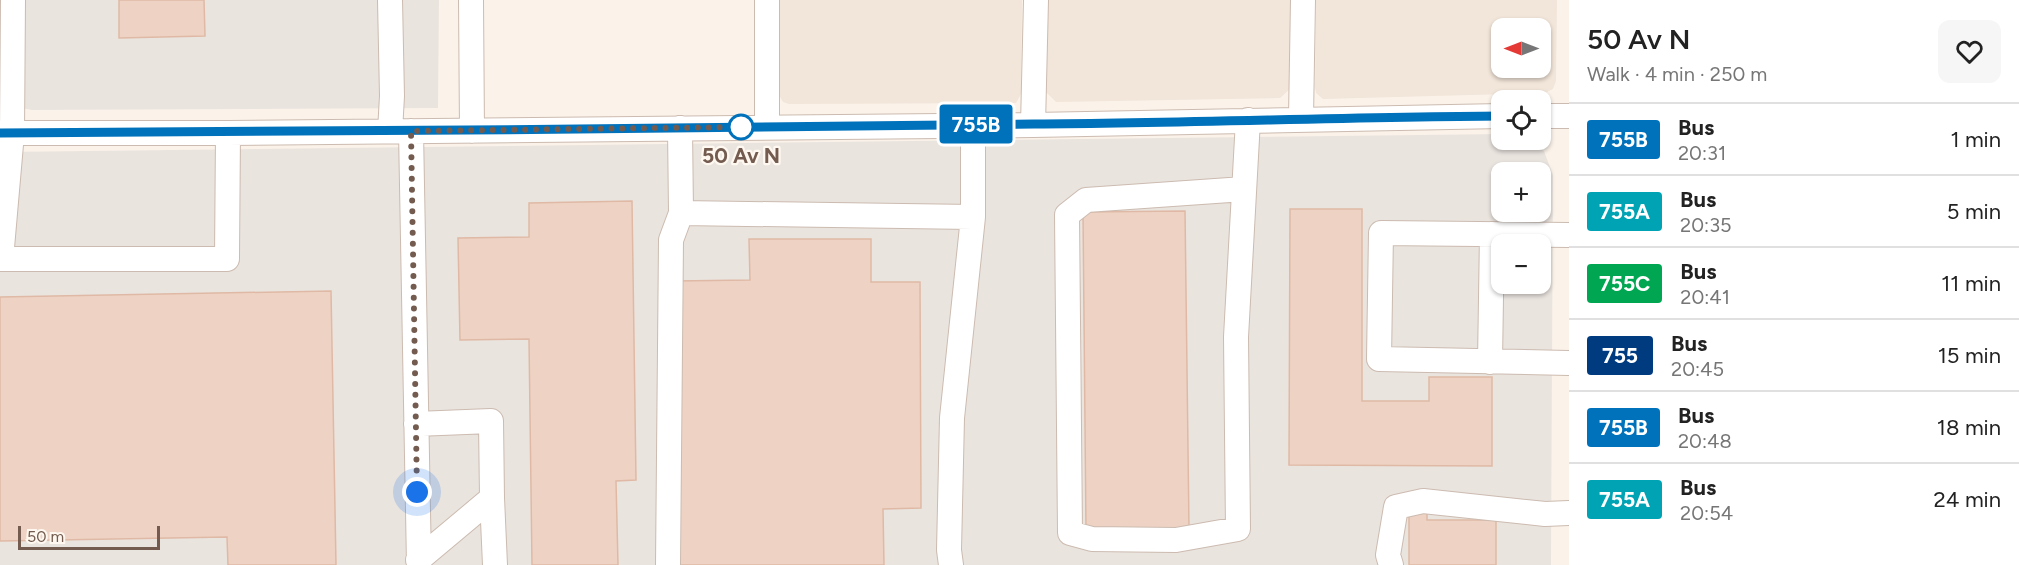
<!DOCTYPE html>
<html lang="en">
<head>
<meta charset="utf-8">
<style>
  body { margin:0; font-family:Figtree,sans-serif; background:#f6f6f6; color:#222; height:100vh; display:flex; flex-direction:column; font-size:22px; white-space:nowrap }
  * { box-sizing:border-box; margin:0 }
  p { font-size:20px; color:#767676 }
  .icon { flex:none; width:33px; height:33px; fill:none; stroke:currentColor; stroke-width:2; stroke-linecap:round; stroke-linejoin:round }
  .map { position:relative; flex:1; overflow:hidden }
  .sheet { display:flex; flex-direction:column; background:#fff; width:450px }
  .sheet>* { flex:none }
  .badge { padding:0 12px; border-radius:4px; font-size:21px; line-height:39px }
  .needle { width:39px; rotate:270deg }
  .tools { position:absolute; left:1491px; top:18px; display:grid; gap:12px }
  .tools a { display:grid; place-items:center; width:60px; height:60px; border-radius:12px; background:#fff; box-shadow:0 2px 4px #0004; font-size:30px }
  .scale { position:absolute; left:18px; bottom:15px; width:142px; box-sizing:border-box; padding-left:6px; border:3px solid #735b4f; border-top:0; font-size:16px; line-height:21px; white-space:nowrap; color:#735b4f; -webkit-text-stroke:4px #fef8f0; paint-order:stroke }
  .you { position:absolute; width:30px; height:30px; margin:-15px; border:4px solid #fff; border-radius:50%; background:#1a73e8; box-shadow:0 0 0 9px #1a73e833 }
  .map>.badge { position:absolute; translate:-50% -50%; box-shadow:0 0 0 3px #fff }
  .round { display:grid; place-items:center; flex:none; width:63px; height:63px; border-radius:12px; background:#f6f6f6 }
  .head { display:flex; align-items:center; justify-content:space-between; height:102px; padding:0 18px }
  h1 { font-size:28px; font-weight:600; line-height:45px }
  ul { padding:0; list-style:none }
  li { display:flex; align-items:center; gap:18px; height:72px; padding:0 18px; border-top:2px solid #e0e0e0 }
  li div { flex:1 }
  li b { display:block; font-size:22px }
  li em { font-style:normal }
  li .badge { min-width:66px; font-weight:700; text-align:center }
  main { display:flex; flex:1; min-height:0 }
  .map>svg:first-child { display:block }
</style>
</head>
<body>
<main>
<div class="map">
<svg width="1569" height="565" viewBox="0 0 1569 565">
  <rect width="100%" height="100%" fill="#fbf3ea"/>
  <path fill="#f2e5d9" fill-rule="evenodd" d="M780,0H1022L1021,94L1016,103H1009L789,104L783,102L779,95Z
    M1047,0H1291L1290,89L1280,98L1056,102L1046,92Z
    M1316,0H1557L1556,81L1553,89L1545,93L1323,99L1316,93L1315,87ZM1502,28H1540V68H1502Z"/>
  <path fill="#eae4df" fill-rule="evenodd" d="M0,0H439L438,108L32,110L0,104Z
    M1501,134L1502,140H1531L1544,151L1553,175L1551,565H0V152ZM1502,172H1540V212H1502ZM1502,244H1540V284H1502Z"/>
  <path fill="#eed3c4" stroke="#dfb9a5" stroke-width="1.5" d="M119,0H204L205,36L119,38Z
    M632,201L636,480L616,481L618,565H532L529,339L460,340L458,238L529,237V203Z
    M1290,209H1362V401H1429V377H1492V466L1289,465Z
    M1185,211L1189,529L1086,530L1083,212Z
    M749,239H871V282H920L921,508L883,509L884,565H676L675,281L750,280Z
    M331,291L336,565H228L227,537L0,541V297Z
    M1409,507H1427V520H1496V565H1409Z"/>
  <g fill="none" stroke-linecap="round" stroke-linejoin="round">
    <g stroke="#ccbbb0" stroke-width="26">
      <path id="minor" d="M13,0L12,133L1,259H227L228,133
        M390,0L392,96L390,131
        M471,0L472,131
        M1540,116H1569
        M1301,118L1303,0
        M1033,125L1036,0
        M767,127V0
        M680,128L681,213L973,217V124
        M411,131L419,565
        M0,133H228L1033,125L1502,116
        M1244,189L1086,200L1067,215L1070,533L1092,539L1176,540L1238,529L1236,337L1248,120
        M1569,235L1381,233L1379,359L1569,363
        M1490,362L1492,234
        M416,424L491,421L492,498
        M418,560L492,498L495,565
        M668,565L671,240L681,213
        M951,565L949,550L952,418L973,217
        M1391,565L1388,555L1396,507L1423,501L1545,514L1569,513"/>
    </g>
    <use href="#minor" stroke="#fff" stroke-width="24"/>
  </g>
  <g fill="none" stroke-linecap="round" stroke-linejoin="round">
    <g stroke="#fff" stroke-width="14">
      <path id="line" d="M0,133C345,133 689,127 1034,124C1190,123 1346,117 1502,116"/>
    </g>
    <use href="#line" stroke="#0072bc" stroke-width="9"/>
    <path stroke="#735b4f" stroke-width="6" stroke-dasharray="0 10.8" d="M417,492L411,131L745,127H741"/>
  </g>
  <circle fill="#fff" stroke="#0072bc" stroke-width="3" cx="741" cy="127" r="12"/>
  <g text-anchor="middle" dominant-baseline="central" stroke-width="4.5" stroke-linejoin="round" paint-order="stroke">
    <g font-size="21" font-weight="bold" fill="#735b4f" stroke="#fef8f0">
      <text x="741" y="155">50 Av N</text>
    </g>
  </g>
</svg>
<div class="tools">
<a><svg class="needle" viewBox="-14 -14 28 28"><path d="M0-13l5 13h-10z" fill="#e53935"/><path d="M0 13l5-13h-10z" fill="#767676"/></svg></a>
<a><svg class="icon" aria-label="locate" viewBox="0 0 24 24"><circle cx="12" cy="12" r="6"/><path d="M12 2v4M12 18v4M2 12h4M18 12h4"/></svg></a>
<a>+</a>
<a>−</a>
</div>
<div class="scale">50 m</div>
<div class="you" style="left:417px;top:492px"></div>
<b class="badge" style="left:976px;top:124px;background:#0072bc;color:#fff">755B</b>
</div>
<section class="sheet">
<div class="head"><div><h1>50 Av N</h1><p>Walk · 4 min · 250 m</p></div><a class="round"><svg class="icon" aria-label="heart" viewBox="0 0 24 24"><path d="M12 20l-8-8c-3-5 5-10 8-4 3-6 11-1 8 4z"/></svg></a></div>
<ul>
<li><span class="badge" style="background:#0072bc;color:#fff">755B</span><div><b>Bus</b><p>20:31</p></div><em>1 min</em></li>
<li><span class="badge" style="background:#00a3b4;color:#fff">755A</span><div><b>Bus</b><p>20:35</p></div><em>5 min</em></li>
<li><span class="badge" style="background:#00a651;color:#fff">755C</span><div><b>Bus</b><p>20:41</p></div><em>11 min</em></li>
<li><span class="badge" style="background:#003b80;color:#fff">755</span><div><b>Bus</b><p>20:45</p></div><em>15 min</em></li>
<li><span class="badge" style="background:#0072bc;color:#fff">755B</span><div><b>Bus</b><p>20:48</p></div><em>18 min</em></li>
<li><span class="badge" style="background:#00a3b4;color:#fff">755A</span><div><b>Bus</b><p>20:54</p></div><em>24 min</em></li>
</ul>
</section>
</main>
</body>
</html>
